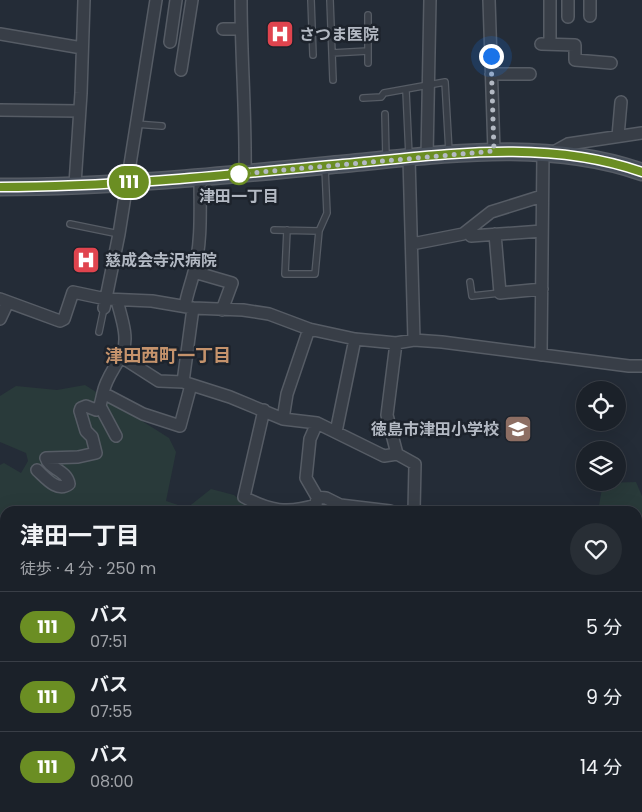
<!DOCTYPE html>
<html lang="ja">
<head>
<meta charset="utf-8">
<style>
  body { margin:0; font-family:Poppins,"Noto Sans JP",sans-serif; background:#282e35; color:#f1f3f6; height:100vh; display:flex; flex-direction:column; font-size:19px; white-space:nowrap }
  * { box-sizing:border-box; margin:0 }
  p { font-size:16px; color:#a0a3a8 }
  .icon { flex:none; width:28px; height:28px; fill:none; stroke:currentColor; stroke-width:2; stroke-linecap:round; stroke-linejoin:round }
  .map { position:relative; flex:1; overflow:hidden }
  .side { position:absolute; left:0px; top:506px; width:642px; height:306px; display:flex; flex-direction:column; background:#1b2129; border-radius:15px 15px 0 0; box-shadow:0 5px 20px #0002,0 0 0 1px #393e46 }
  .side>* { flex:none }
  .badge { padding:0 10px; border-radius:16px; font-size:18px; line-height:32px }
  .tools { position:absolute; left:576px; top:381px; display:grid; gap:10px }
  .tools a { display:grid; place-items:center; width:50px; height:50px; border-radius:50%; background:#1b2129; box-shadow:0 5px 20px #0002,0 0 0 1px #393e46; font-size:25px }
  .you { position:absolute; width:25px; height:25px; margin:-12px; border:4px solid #fff; border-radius:50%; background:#1a73e8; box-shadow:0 0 0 8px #1a73e833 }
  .map>.badge { position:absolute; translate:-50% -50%; box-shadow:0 0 0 2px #fff }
  .round { display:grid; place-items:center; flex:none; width:52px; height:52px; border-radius:26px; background:#282e35 }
  .headline { display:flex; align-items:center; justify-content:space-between; height:85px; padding:0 20px }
  h1 { font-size:24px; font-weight:700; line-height:38px }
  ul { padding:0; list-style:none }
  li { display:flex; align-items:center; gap:15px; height:70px; padding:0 20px; border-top:1px solid #393e46 }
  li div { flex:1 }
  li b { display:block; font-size:19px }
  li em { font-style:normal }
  li .badge { min-width:55px; font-weight:700; text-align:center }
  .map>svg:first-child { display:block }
</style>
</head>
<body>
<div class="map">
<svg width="642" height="812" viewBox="0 0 642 812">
  <rect width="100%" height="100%" fill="#242c37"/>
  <path fill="#293a3a" d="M85,385L169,438L176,452L166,501L187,508L211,489L234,495L252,511H5V520L0,516V465L4,463L21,473L28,461L26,453L0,442V396L16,386L57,390Z
    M636,482L642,496V812H582L573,808H638V511H598L603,483Z"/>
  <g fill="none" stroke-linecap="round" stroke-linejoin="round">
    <g stroke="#565c65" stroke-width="8">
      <path id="lane" d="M311,0L313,55
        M330,0L333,80
        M368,15V63
        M332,53L368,51
        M406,91L409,156
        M363,98L381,97L384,93L445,82L449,152
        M385,114L386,158
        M135,124L162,126
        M70,224L119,234
        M274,230L319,231
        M287,230L285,274H315L319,231L327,213L325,168
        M470,282L472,296L500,293
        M99,332L104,308"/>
    </g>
    <g stroke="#565c65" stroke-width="14">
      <path id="street" d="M241,0C241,58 246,115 245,173
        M489,0L494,151
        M550,0V44
        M568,0V17
        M590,16V0
        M223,29H241
        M0,34L82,48
        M170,42L176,0
        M541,44L575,45V60L611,63
        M181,70L192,0
        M491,74H530
        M0,110L79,111
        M618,136L621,102
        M550,154L568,144L642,133
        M427,156L430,0
        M409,158L414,340
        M75,184L81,93L84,0
        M495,234L500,293L542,289
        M471,236L542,231
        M412,244L463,234L491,212L542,196
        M194,272L232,283L222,310
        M0,299L60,321L64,319L73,292L106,299L152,301L193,308L243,310L269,314L309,329L355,339L396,343L414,340L442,342L629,366H642
        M117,300C120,314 129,336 123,351C117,366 106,377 103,393L143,414L180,426L191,385
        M185,306C187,294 191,284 194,272C202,242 200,208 200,177
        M104,308L119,234L156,0
        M193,308L183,382L230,397L283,419L317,423L384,456L397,454
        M0,319L8,302
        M396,343L387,415L397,454L415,464L414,511
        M541,355L543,153
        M120,356L159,381L183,382
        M100,406L116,436
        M264,410L244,497C269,511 288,514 316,505L317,497
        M283,419L287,394L309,329
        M317,423L310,439L306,478L317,497L326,498L340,505L390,511
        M336,432L355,339
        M37,470C45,477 57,493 69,484C67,470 49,469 46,458L78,457L96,453L92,437L86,431L80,411L81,408L86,406L96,410L100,406L103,393
        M0,551L5,555
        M0,637L5,636
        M314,808L325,812
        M558,808L568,812
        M372,812L373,808
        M476,812L478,808
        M534,812L536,808"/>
    </g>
    <g stroke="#565c65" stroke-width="19">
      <path id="secondary" d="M0,187C111,187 221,176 331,165C433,156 542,137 642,172
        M0,709H5
        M249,808L259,812
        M16,812L20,808"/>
    </g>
    <g stroke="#414750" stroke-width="20">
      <path id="primary" d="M0,733L5,732
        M270,808L279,812"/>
    </g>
    <use href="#lane" stroke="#383e47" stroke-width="5.5"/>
    <use href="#street" stroke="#383e47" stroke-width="11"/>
    <use href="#secondary" stroke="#464e5a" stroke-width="16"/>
    <use href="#primary" stroke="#565d67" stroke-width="18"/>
    <g stroke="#414750" stroke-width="20" stroke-linecap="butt">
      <path id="primary-bridge" d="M0,719L5,718
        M299,808L308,812"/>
    </g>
    <use href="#primary-bridge" stroke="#565d67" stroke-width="18"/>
  </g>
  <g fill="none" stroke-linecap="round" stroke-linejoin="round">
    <g stroke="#fff" stroke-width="11">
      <path id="line" d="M0,187C114,187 229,175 343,164C442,155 545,138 642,172"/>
    </g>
    <use href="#line" stroke="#6b8e23" stroke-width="8"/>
    <path stroke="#b3b9c3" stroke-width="5" stroke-dasharray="0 9" d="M239,174L494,151L491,56"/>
  </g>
  <defs>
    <g id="hospital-square" transform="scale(1.4375)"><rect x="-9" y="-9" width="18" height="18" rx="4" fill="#e0444e" stroke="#1d232c"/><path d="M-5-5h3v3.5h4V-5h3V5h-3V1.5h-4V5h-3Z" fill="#fff"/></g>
    <g id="school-square" transform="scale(1.4375)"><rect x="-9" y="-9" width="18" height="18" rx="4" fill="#8d6e63" stroke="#1d232c"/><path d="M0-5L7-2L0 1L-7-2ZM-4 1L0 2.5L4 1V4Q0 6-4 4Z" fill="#fff"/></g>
  </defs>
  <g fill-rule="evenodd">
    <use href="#hospital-square" x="280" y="34"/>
    <use href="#hospital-square" x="86" y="260"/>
    <use href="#school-square" x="518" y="429"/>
  </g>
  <circle fill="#fff" stroke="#6b8e23" stroke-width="2.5" cx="239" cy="174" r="10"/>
  <g text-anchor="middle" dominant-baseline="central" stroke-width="5" stroke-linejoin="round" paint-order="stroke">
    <g font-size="16" font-weight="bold" fill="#b3b9c3" stroke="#1d232c" text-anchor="start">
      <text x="299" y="34">さつま医院</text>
      <text x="105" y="260">慈成会寺沢病院</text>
      <text x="499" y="429" text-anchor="end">徳島市津田小学校</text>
    </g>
    <g font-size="16" font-weight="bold" fill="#b3b9c3" stroke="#1d232c">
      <text x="239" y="196">津田一丁目</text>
    </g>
    <g font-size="18" font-weight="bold" fill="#c5936c" stroke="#1d232c">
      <text x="168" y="355">津田西町一丁目</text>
    </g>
  </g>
</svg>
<div class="tools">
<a><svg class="icon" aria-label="locate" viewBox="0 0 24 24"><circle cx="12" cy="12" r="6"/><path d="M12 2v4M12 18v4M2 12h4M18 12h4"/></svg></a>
<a><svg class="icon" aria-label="layers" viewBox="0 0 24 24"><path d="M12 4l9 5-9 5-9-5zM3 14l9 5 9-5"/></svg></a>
</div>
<div class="you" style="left:491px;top:56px"></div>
<b class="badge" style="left:129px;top:182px;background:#6b8e23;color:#fff">111</b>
<section class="side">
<div class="headline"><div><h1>津田一丁目</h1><p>徒歩 · 4 分 · 250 m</p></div><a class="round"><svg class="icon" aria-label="heart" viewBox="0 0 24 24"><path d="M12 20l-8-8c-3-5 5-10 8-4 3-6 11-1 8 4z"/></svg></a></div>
<ul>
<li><span class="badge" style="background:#6b8e23;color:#fff">111</span><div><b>バス</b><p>07:51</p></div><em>5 分</em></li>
<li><span class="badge" style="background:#6b8e23;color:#fff">111</span><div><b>バス</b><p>07:55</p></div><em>9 分</em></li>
<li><span class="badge" style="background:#6b8e23;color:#fff">111</span><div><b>バス</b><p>08:00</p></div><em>14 分</em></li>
</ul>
</section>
</div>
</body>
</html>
